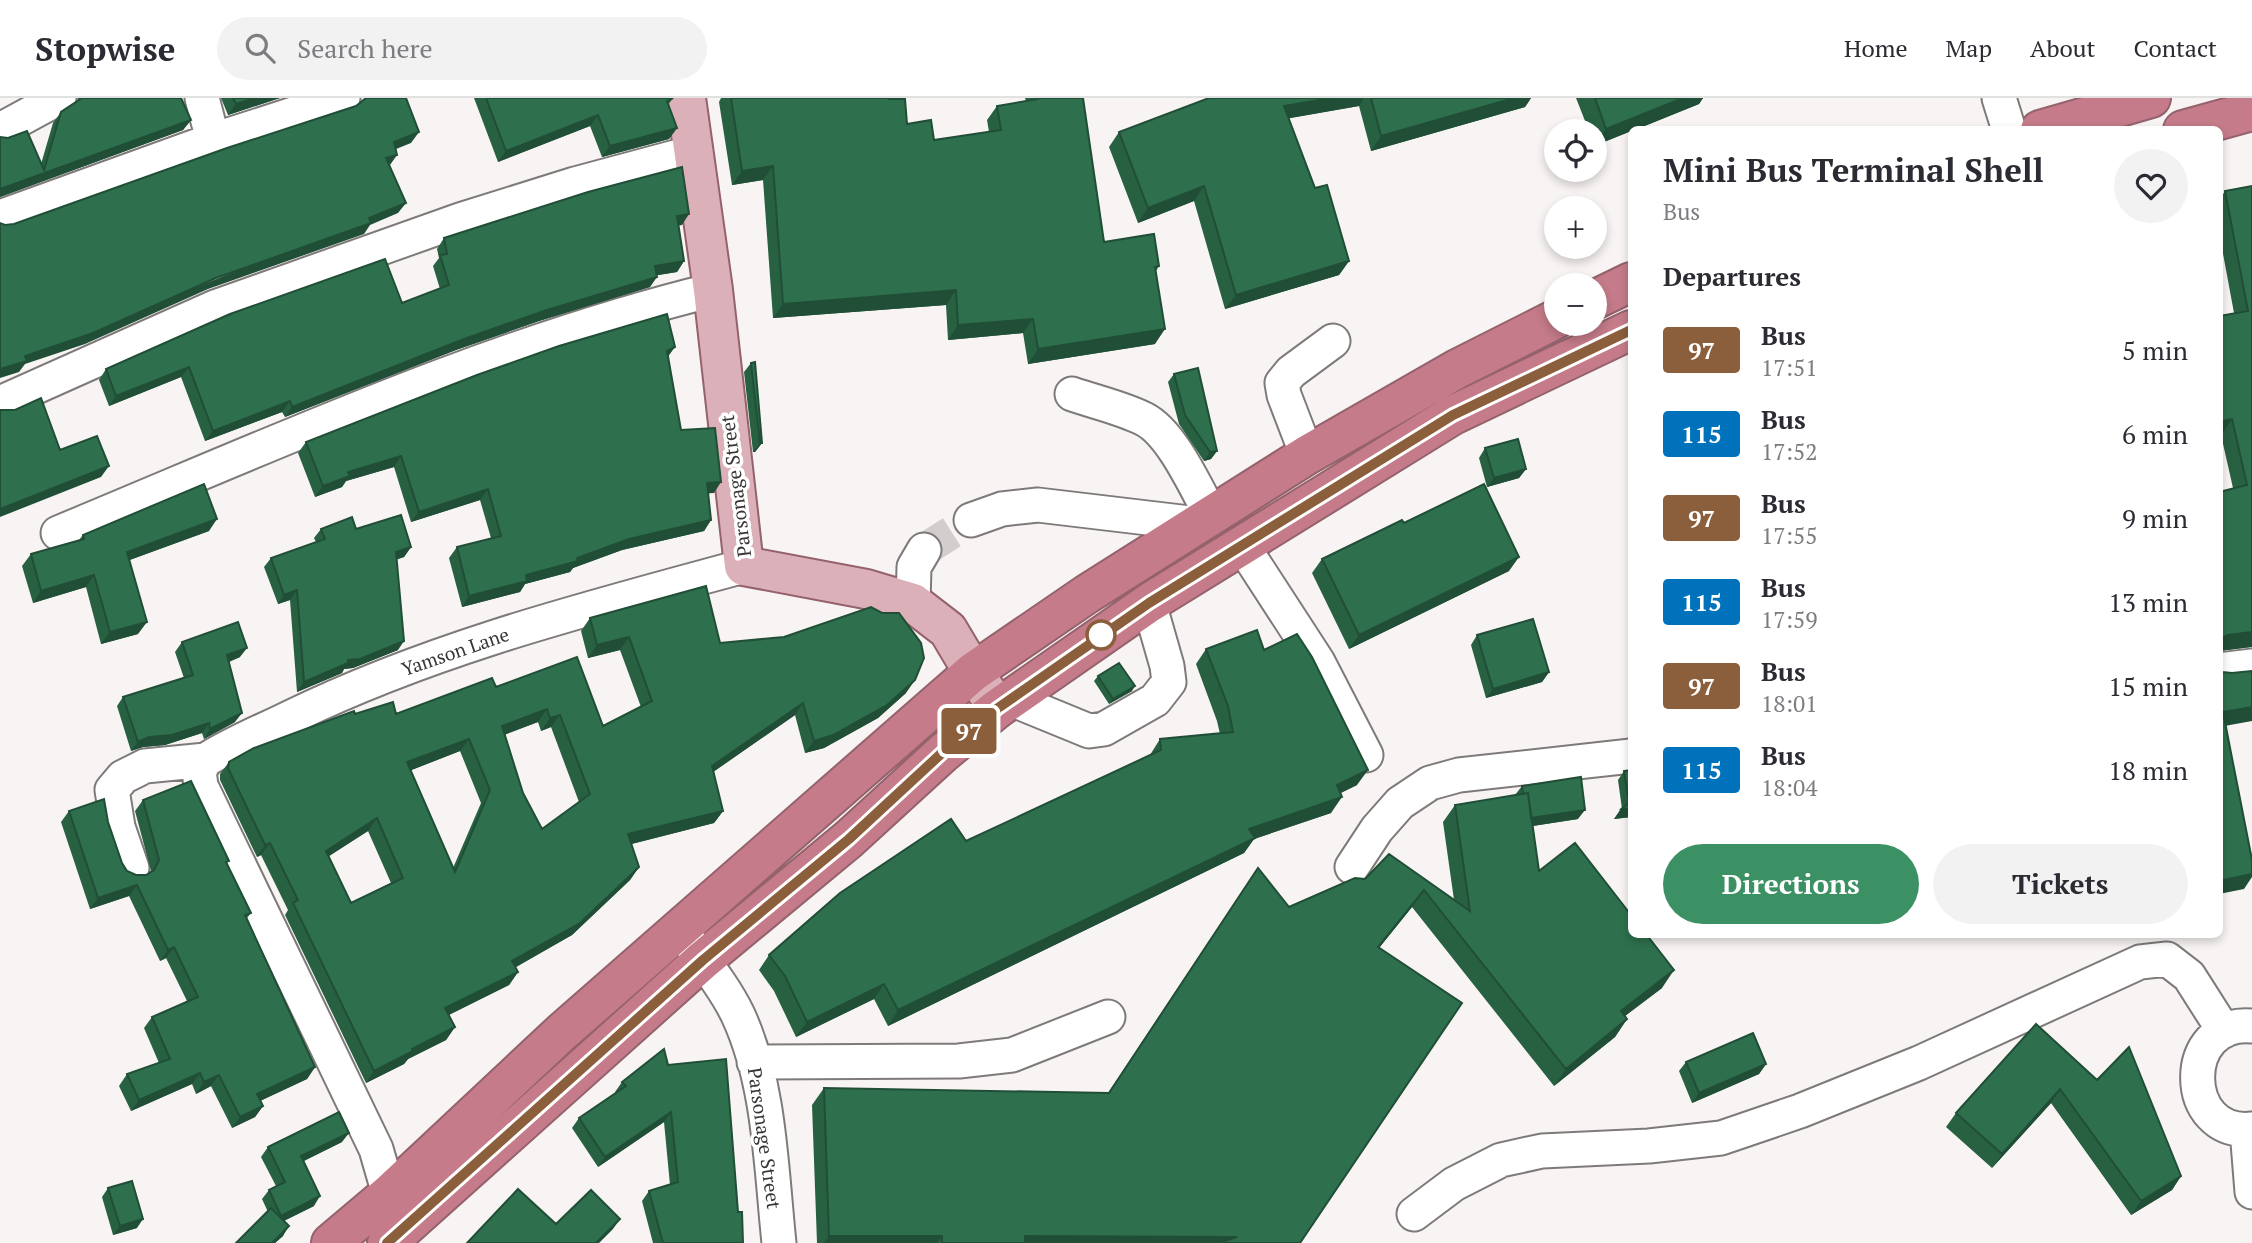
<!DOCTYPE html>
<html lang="en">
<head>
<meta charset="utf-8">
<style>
  body { margin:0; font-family:"PT Serif",serif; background:#f2f2f3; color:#2b2b33; height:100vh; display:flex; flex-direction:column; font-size:26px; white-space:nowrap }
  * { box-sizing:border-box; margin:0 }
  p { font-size:23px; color:#7c7c81 }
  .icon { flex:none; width:38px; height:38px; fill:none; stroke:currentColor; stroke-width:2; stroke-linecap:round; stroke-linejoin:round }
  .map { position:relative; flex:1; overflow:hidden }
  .drawer { position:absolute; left:1628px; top:28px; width:595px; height:812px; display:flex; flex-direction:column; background:#fff; border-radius:10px; box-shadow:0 4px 10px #0003 }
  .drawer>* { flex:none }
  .badge { padding:0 14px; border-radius:5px; font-size:24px; line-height:46px }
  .fabs { position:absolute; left:1544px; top:21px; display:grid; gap:14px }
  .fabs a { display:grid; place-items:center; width:63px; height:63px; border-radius:50%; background:#fff; box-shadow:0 4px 10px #0003; font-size:35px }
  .map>.badge { position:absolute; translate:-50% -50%; box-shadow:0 0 0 4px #fff }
  h2 { padding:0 35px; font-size:26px; line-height:63px }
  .round { display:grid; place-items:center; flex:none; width:74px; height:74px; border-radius:37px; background:#f2f2f3 }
  .overview { display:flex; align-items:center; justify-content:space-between; height:119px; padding:0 35px }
  h1 { font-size:33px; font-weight:700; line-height:52px }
  .action { display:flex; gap:14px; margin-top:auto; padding:14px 35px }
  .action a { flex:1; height:80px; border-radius:42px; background:#3c9164; color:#fff; font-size:28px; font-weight:700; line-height:80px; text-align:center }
  .action a+a { background:#f2f2f3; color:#2b2b33 }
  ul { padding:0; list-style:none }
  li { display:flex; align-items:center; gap:21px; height:84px; padding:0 35px }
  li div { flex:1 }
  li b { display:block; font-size:26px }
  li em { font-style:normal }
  li .badge { min-width:77px; font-weight:700; text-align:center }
  header { display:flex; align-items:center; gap:42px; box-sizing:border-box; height:98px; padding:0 35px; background:#fff; border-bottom:2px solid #e1e1e2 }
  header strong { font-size:33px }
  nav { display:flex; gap:38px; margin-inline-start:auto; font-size:24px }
  .search { width:490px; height:63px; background:#f2f2f3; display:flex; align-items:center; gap:18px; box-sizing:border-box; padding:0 24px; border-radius:38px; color:#7c7c81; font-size:26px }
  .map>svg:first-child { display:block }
</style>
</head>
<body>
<header>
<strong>Stopwise</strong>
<div class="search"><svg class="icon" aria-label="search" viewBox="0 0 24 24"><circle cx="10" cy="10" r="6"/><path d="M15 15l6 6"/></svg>Search here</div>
<nav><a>Home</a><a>Map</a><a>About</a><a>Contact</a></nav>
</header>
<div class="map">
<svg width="2252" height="1145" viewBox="0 0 2252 1145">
  <rect width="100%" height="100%" fill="#f9f4f4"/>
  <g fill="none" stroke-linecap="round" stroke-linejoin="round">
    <path stroke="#d2cece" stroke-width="33" stroke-dasharray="33 17" stroke-linecap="butt" d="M924,452L971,422"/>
    <g stroke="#7e7a7a" stroke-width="37">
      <path id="minor" d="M202,0L213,42
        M1999,0L2009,32
        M0,32L59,0
        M0,119L213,42L343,0
        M1072,296C1095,304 1122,310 1144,321C1172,335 1196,390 1211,417
        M0,305L215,209L460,122L575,86L694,54
        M1307,357L1284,297L1282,285L1291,274L1333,243
        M971,422L1002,411L1038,407L1198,426
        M58,435C271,347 488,247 713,192
        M1242,447L1318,564L1366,657
        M913,505L914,469L924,452
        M2219,572L2252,568
        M1011,601L1089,633L1104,631L1155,602L1169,584L1167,568L1149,505
        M1352,769L1377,731L1400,705L1430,685L1459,677L1631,658
        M132,770L118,729L112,692L123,679L145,668L206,662
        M687,841C704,864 725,890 738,917C770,986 771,1070 779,1145
        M2252,928C2179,921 2180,1039 2252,1031
        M754,964L959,963L1012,957L1108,919
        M2247,1032L2252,1094
        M389,1096L376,1051L201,688L199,673L206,662C232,645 263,633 291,619C435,549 590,510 744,468
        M1414,1116L1454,1086L1501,1062L1542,1053L1649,1048L1721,1040L1800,1013L1919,965L2140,864L2167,861L2189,878L2224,933"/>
    </g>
    <g stroke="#94626c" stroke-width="42">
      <path id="major" d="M686,0L713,192L744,468L866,491L913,505L948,532L973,574L998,610"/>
    </g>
    <g stroke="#94626c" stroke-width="42">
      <path id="highway" d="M2040,32L2151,0
        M2183,32L2252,13
        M1594,202L1631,184
        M331,1145L389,1096L562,934L973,574L1087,496L1307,357L1457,271L1556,221
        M387,1145L703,862L849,741L943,655L998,610L1149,505L1453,317L1631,232"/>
    </g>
    <use href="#minor" stroke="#fff" stroke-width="33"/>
    <use href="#major" stroke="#dcb0b8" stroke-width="38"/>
    <use href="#highway" stroke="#c57b89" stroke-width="38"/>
  </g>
  <path fill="#286042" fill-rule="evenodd" d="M78,0H181L191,22L183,32L0,99V39L41,66L53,25L61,14L77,3Z
    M221,0H280L228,17Z
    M474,0H673L668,7L677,30L669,41L602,59L590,28L498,64Z
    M721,0H889L907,26L934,42L989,34L987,22L997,8L1026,3L1025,0H1083L1104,144L1159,168L1156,173L1155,246L1028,266L1023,235L948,242L946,207L773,220L763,82L732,87L719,4Z
    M1209,0H1531L1525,9L1371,53L1359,8L1289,20L1315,90L1349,163L1339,177L1225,211L1194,103L1138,125L1109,49L1119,34Z
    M1576,0H1703L1699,6L1594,48V33H1589Z
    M2252,88L2250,549L2219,553V394L2233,390L2221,337H2219V218L2234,215L2219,134V103L2225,93Z
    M678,127L684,163L677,174L657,177L650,189L539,223L456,252L285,319L282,314L205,343L181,279L109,308L99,282L106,271L402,205L440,191L433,168L439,160L437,151L444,140L682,127Z
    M668,259L681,332L714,395H708L711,422L704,433L622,452L573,470L570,474L525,486L520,494L462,509L449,460L457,449L491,440L480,402L411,424L394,369L346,383L342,389L315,399L298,355L306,344Z
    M751,265L762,345L755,354H753L744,274Z
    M1174,276L1217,353L1211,361L1204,363L1179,326L1168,284Z
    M1485,350L1526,371L1519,380L1487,389L1479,360Z
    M321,431H356L411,449L404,459L397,461L398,552L353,570L344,571L342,575L297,594L290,502L278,506L264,469L271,460L316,444L314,440Z
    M209,433L129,462L138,536L101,546L86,489L33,505L22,468L31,456L79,442L83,437Z
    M1322,461L1509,473L1349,551L1312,475Z
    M590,520L720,545L906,595L878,620L824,650L805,655L795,617L713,674L723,713L714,725L631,746L639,769L630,782L572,837L515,869L518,874L509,887L448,917L455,929L446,942L408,961L404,966L366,985L285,817L288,812L261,757L257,759L220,682V676L229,664L355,616H396L496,589L603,628L641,609L620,552L588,560L581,533ZM538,624L541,633L551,629L579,704L542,731L523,695L505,636ZM460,653L481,705L453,770L411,672ZM368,733L391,785L351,805L328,758Z
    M1477,537L1549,574L1542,584L1486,600L1471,547Z
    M182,544L240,559L229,564L235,624L204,641L202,635L165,647L143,649L131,653L117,608L123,599L184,580L175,554Z
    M1206,551L1264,552L1357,687L1340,695L1331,715L1254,741L1244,755L888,928L874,901L796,939L774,893L759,872L769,857L966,743L1150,657L1160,641L1220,636L1217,623L1196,566Z
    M1098,578L1132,593L1109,606L1094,583Z
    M1631,672V719L1614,721L1622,711L1618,682L1624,673Z
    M1522,688L1578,721L1533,728L1539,773L1662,890L1625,918L1627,921L1615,939L1554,988L1412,809L1379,850L1300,1145H817L812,1007L824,990L1108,995L1258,770L1289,809L1365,781L1389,756L1454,802L1443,724L1455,707L1515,697Z
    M143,702L227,766L251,815L247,820L315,969L307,981L260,1003L263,1008L255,1019L232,1030L211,988L196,996L192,986L131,1013L119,988L127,976L159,965L144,930L152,919L187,903L166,860L160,863L129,798L90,811L61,724L69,713L108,724L122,765L127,773L136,777H146L151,773L135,713Z
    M2036,926L2181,1078L2172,1092L2131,1117L2051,1005L1992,1070L1946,1029L1956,1015Z
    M1686,964L1766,966L1759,976L1692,1005L1679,973Z
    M668,967L738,1114L743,1145H653L642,1103L649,1093L670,1087L664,1024L598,1069L572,1030L579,1020L616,995L615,994L622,984Z
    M342,1044L303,1063L314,1108L284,1123L283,1138L275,1145H236L268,1114L262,1101L269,1092L276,1088L261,1059L268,1049Z
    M108,1090L137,1130L113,1137L102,1099Z"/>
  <path fill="#204e36" d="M255,0H280L228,17L236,6Z
    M1331,0H1364L1359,8L1274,23L1284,8Z
    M1514,0H1531L1525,9L1371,53L1381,38Z
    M1683,0H1703L1699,6L1635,32H1631V33L1594,48L1606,31Z
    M598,17L590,28L498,64L506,53Z
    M191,22L183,32L0,99V91Z
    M677,30L669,41L602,59L610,48Z
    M419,34L411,45L386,55L394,44Z
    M397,57L390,67L386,60Z
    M773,68L763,82L732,87L742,73Z
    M1204,88L1194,103L1138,125L1148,110Z
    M406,105L398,115L370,127L364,136L208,191L85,246L25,266L19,274L0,280V271L25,258Z
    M689,116L682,127L669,129L677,118Z
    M684,163L677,174L647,179L655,168Z
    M1349,163L1339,177L1225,211L1236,197Z
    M657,179L650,189L539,223L456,252L285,319L292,309L464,241L547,212Z
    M956,192L946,207L773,220L783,206Z
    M1033,221L1023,235L948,242L958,227Z
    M1165,231L1155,246L1028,266L1038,251Z
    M675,249L667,260V253Z
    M189,269L181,279L109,308L116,298Z
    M290,303L282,314L205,343L213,333Z
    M2232,321L2221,337H2219V324Z
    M760,345H762L755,354H753Z
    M1217,353L1211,361L1204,363L1210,354Z
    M401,358L394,369L346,383L342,389L315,399L323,388L348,374Z
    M109,368L101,379L0,419V411Z
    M1526,371L1519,380L1487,389L1494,380Z
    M721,384L714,395L699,396L707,385Z
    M488,391L480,402L411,424L419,414Z
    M217,421L209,433L119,466L127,454Z
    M711,422L704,433L622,452L573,470L570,474L525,486L520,494L462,509L469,498L526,477L577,460L629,441Z
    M411,449L404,459L390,464L396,454Z
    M1519,459L1509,473L1349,551L1359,537Z
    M94,477L86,489L33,505L41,493Z
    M297,492L290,502L278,506L284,497Z
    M147,524L138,536L101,546L110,534Z
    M2252,534V549L2219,553V541L2228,537Z
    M629,539L620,552L588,560L597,547Z
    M404,543L398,552L353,570L344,571L342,575L297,594L304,584L348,562Z
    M247,550L240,559L221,567L227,557Z
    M1549,574L1542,584L1486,600L1493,591Z
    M915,582L906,595L878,620L824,650L805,655L814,643Z
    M1135,588L1132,593L1109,606L1113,601Z
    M803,605L795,617L703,681L712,668Z
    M2252,609V623L2219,629L2223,614Z
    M547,611L538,624L494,641L502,628Z
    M242,615L235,624L204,641L210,631Z
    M560,617L551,629L541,633L550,620Z
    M209,625L202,635L165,647L143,649L131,653L138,644L149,639Z
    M469,641L460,653L399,677L407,664Z
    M1368,672L1357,687L1327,702L1337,687Z
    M1342,699L1331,715L1254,741L1244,755L888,928L898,912L1249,731Z
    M1631,710V719L1614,721L1620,712Z
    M1585,712L1578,721L1519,730L1526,720Z
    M723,713L714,725L620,749L628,736Z
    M377,720L368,733L317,766L326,753Z
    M270,745L261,757L257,759L265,747Z
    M639,769L630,782L572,837L504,876L512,863Z
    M2252,776V779L2244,791L2219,796V783Z
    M137,787L129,798L90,811L98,800Z
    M1424,792L1412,809L1366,866L1378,849Z
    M174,849L166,860L160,863L168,852Z
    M1674,872L1662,890L1609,930L1621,913Z
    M518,874L509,887L437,923L445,910Z
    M884,886L874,901L796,939L807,924Z
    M1627,921L1615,939L1554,988L1566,971Z
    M455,929L446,942L408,961L404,966L366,985L374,973L412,951Z
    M1766,966L1759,976L1692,1005L1699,995Z
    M315,969L307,981L249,1008L257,996Z
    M200,975L192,986L131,1013L139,1002Z
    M219,977L211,988L196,996L204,984Z
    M2060,991L2051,1005L1992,1070L2002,1056Z
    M263,1008L255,1019L232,1030L240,1019Z
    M671,1014L664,1024L598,1069L605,1059Z
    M349,1035L342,1044L294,1068L301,1058Z
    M2181,1078L2172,1092L2131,1117L2141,1103Z
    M320,1098L314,1108L275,1127L281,1118Z
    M143,1121L137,1130L113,1137L120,1128Z
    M620,1121L613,1131L599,1145H596Z
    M289,1128L283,1138L275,1145H272Z
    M829,1138H942L937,1145H824Z
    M1025,1138L1237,1139L1232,1145H1020Z"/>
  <path fill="#2e704d" stroke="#204e36" stroke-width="2" fill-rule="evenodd" d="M82,0H181L191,22L0,91V39L8,40L27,33L44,72L61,14Z
    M233,0H255L236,6Z
    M366,0H406L419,34L394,44L397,57L386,60L406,105L369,120L371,125L216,180L93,235L25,258L27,263L0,271V125L5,127L14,126L227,50L356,8Z
    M486,0H673L667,3L677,30L610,48L598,17L506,53Z
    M731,0H889V1H905L907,26L931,22L934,42L1001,32L997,8L1038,1V0H1083L1104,144L1154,136L1159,168L1155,169L1165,231L1038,251L1033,221L958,227L956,192L783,206L773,68L742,73Z
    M1209,0H1331L1284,8L1315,90L1327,87L1349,163L1236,197L1204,88L1148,110L1119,34Z
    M1371,0H1514L1381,38Z
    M1595,0H1683L1606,31Z
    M682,69L689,116L677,118L684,163L655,168L657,179L547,212L464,241L292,309L290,303L213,333L189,269L116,298L106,271L230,216L385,161L402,205L449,187L440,157L447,156L444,140L588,94Z
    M2252,88V534L2228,537L2219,541V394L2247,387L2232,321L2219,324V218L2248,213L2225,93Z
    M667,216L675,249L667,253L681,332L715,330L721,384L707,385L711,422L629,441L577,460L578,463L526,477L527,483L469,498L457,449L501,438L488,391L419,414L401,358L348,374L350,378L323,388L306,344L477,277L559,248Z
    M755,264L762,345H760L751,265Z
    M1198,270L1217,353L1210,354L1185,317L1174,276Z
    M41,300L60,352L97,338L109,368L0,411V312H15Z
    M1518,341L1526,371L1494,380L1485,350Z
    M204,386L217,421L127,454L147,524L110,534L94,477L41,493L31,456L84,441L83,437Z
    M1484,386L1519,459L1359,537L1322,461L1402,422L1404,425Z
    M401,417L411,449L396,454L404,543L360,561L348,562V565L304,584L297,492L284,497L271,460L325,441L321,431L352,419L356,431Z
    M706,488L720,545L784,539L871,509L882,515H899L921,545L924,560L915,582L887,607L833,637L814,643L803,605L712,668L723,713L628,736L639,769L580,825L512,863L518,874L445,910L455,929L412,951L413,953L374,973L293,805L298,802L270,745L265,747L228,670L229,664L254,650L354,613L355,616L393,604L396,616L492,580L496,589L577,559L603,628L652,603L629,539L597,547L590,520ZM547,611L550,620L560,617L590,696L542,731L523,695L502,628ZM469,641L490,692L455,774L407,664ZM377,720L403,780L351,805L326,753Z
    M1533,521L1549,574L1493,591L1477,537Z
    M238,524L247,550L227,557L242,615L210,631L209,625L172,637L149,639L138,644L123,599L193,577L182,544Z
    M1257,532L1264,552L1297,536L1312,559L1368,672L1337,687L1342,699L1249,731L1255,740L898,912L884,886L807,924L785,878L769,857L840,795L951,721L966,743L1161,652L1160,641L1233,634L1228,608L1206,551Z
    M1119,565L1135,588L1113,601L1098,578Z
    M2219,571L2222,574L2232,575L2252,573V609L2223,614L2252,762V776L2219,783Z
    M1631,672V710L1620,712L1629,705L1624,673Z
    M1581,679L1585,712L1531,720L1528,695L1523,696L1522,688Z
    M191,683L229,763L226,764L251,815L245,817L315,969L257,996L263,1008L240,1019L219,977L204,984L200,975L139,1002L127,976L170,961L152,919L198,899L174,849L168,852L137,787L98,800L69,713L104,701L108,724L122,765L127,773L136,777H146L154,772L159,762L143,702Z
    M1528,695L1539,773L1575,745L1631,817V836H1646L1674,872L1621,913L1627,921L1566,971L1424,792L1378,849L1462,905L1300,1145H1219L1237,1139L1025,1138V1145H942V1138H829L824,990L1109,995L1258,770L1289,809L1355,780L1365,781L1389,756L1470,813L1455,707Z
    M2036,926L2097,982L2129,949L2181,1078L2141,1103L2060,991L2002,1056L1956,1015Z
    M1753,935L1766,966L1699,995L1686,964Z
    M664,951L668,967L726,961L738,1114H742L743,1145H663L649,1093L678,1084L671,1014L605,1059L579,1020L626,988L622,984Z
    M339,1014L349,1035L301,1058L320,1098L281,1118L269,1092L285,1084L268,1049Z
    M132,1083L143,1121L120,1128L108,1090Z
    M518,1091L556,1126L591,1092L620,1121L596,1145H467Z
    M271,1110L289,1128L272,1145H236Z"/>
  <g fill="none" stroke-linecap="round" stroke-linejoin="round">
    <g stroke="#fff" stroke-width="16">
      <path id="line" d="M387,1145L703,862L849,741L943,654L998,610L1149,505L1453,317L1631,232"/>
    </g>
    <use href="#line" stroke="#8b5e3c" stroke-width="10"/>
  </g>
  <circle fill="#fff" stroke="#8b5e3c" stroke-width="3.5" cx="1101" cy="537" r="14"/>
  <g text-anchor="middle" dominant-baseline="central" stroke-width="7" stroke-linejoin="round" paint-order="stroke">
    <g font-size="19" fill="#383536" stroke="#fff">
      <text transform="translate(735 388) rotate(-97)">Parsonage Street</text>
      <text transform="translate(455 553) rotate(-19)">Yamson Lane</text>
      <text transform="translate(765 1040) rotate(82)">Parsonage Street</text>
    </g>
  </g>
</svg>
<div class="fabs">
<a><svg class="icon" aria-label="locate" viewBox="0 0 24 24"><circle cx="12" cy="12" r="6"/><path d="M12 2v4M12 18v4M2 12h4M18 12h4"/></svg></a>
<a>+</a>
<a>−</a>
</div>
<b class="badge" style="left:969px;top:633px;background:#8b5e3c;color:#fff">97</b>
<section class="drawer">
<div class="overview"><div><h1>Mini Bus Terminal Shell</h1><p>Bus</p></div><a class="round"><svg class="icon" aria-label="heart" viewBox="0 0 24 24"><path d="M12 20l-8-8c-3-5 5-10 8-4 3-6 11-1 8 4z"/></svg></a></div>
<h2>Departures</h2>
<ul>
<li><span class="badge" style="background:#8b5e3c;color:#fff">97</span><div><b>Bus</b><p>17:51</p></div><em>5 min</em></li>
<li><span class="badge" style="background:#0072bc;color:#fff">115</span><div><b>Bus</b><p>17:52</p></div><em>6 min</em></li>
<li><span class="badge" style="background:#8b5e3c;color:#fff">97</span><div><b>Bus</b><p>17:55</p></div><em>9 min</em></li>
<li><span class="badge" style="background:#0072bc;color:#fff">115</span><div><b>Bus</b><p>17:59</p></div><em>13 min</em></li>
<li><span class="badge" style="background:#8b5e3c;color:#fff">97</span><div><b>Bus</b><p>18:01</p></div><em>15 min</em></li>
<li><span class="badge" style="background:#0072bc;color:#fff">115</span><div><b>Bus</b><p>18:04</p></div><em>18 min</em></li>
</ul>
<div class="action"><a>Directions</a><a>Tickets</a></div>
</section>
</div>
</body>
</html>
